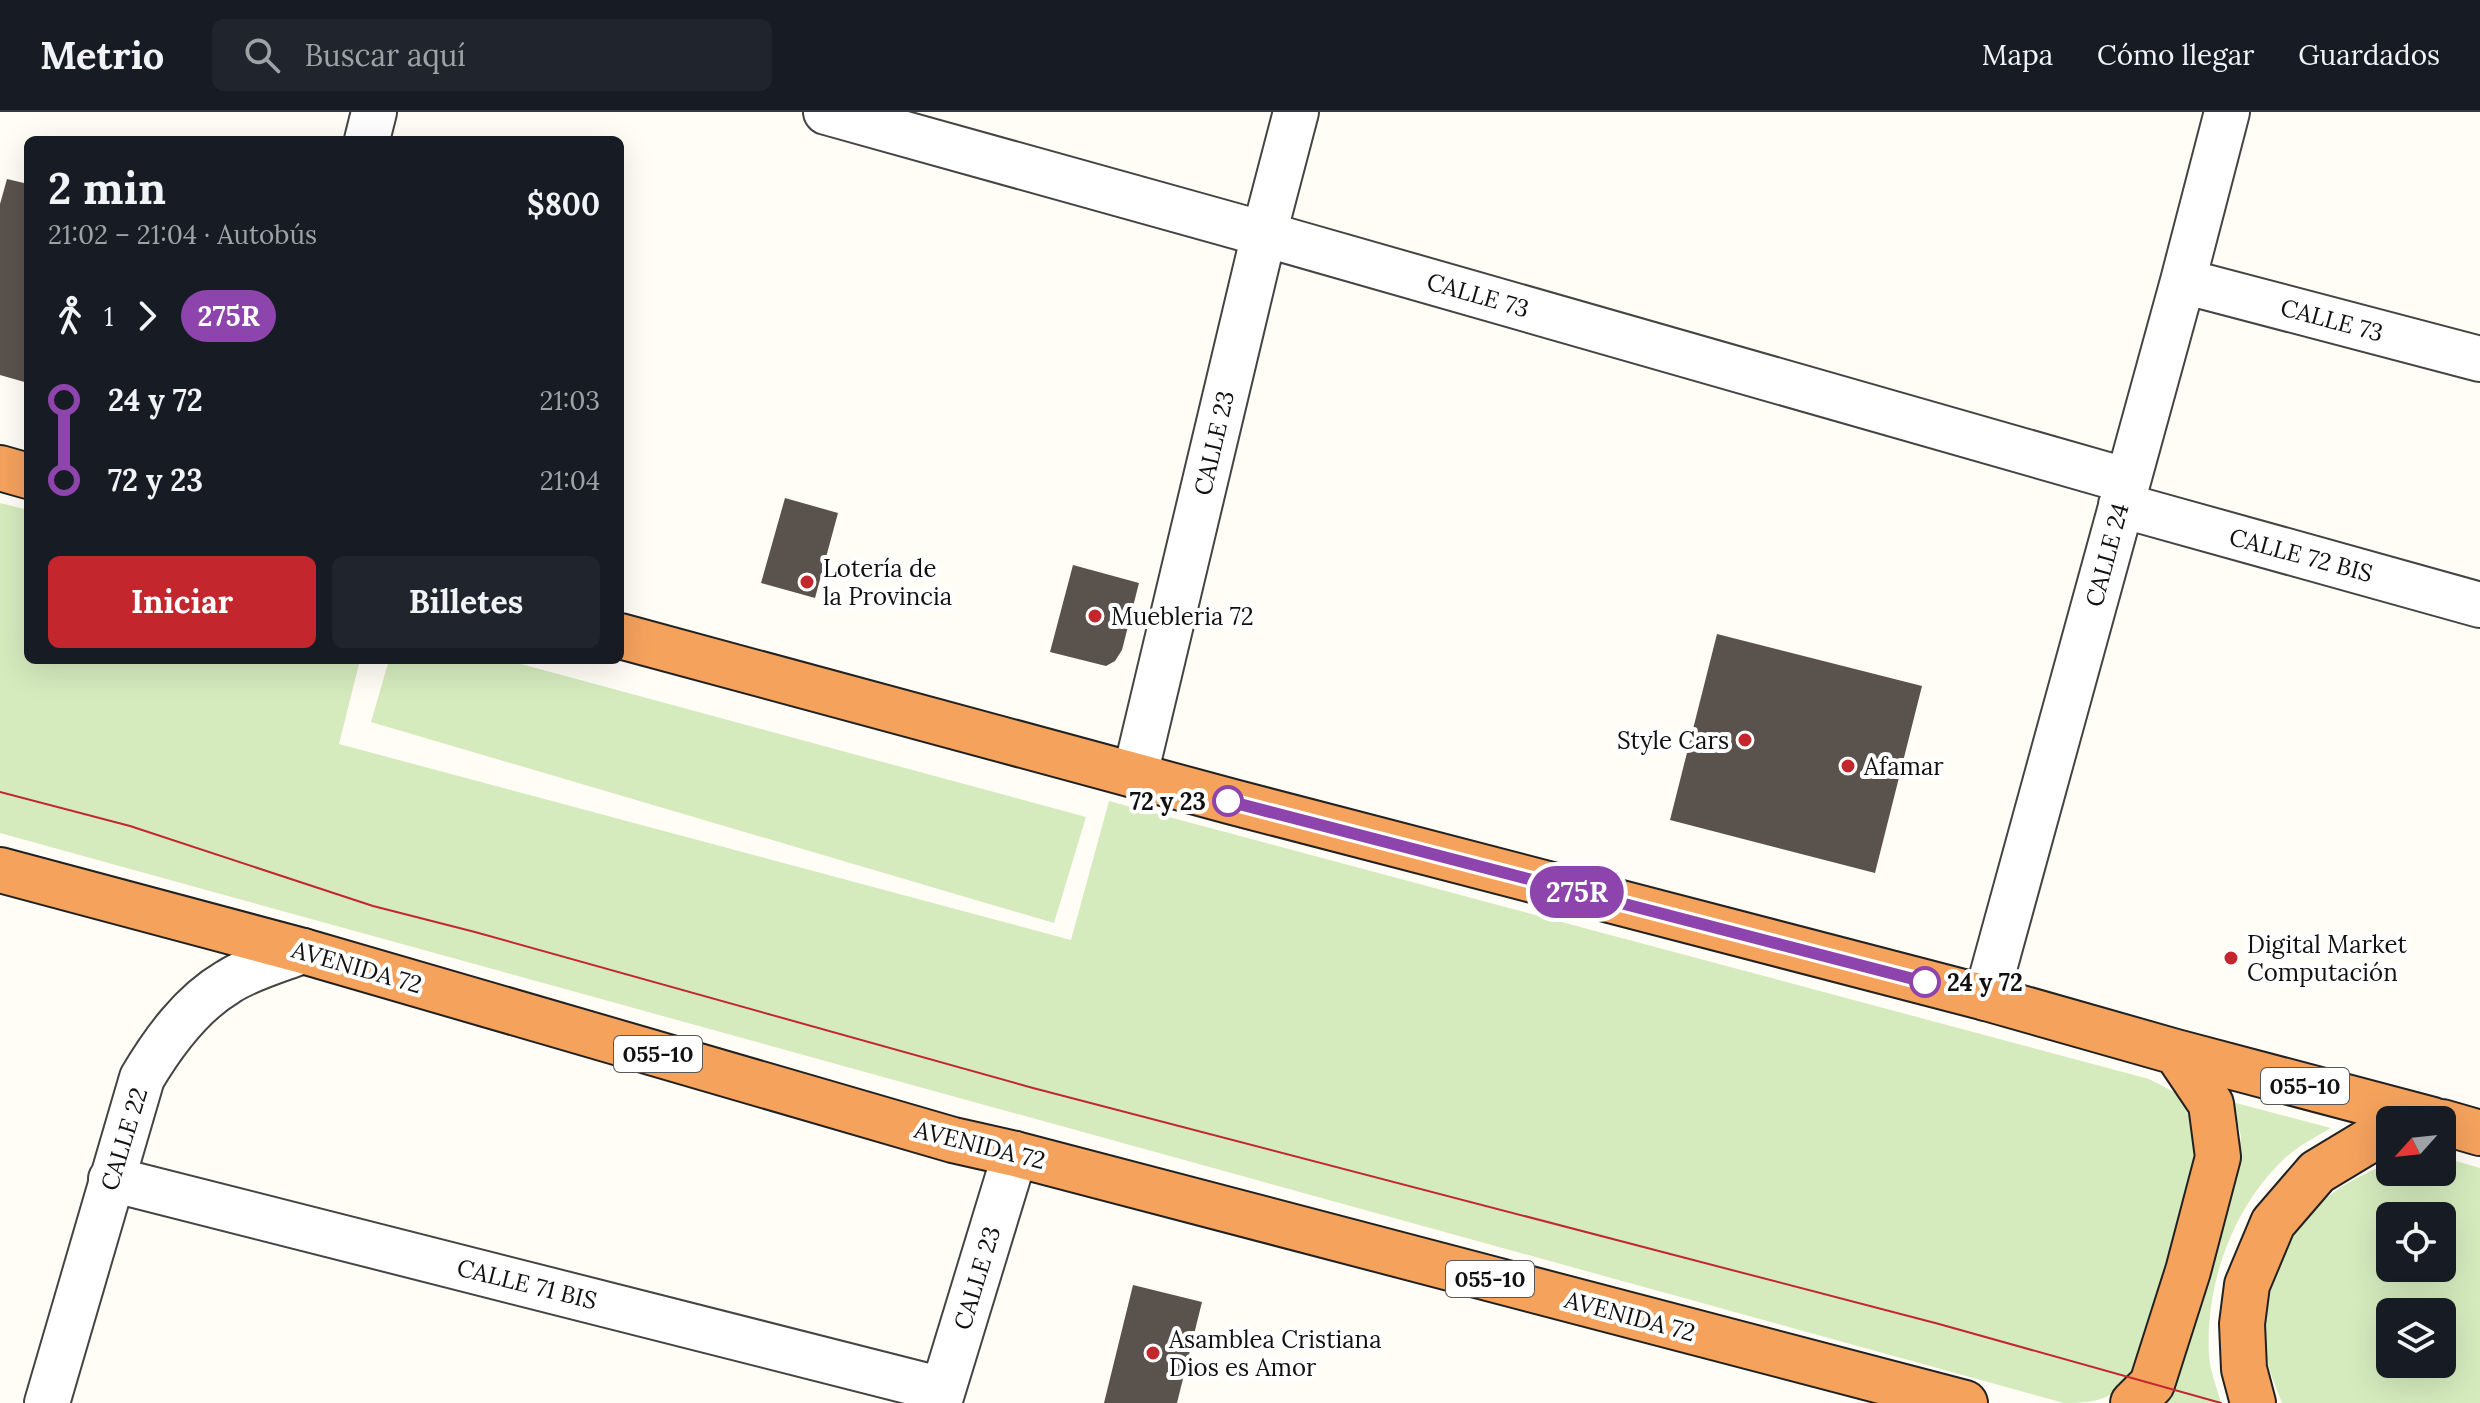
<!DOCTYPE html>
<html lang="es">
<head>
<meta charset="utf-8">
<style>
  body { margin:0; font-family:Lora,serif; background:#20242c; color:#f1f3f6; height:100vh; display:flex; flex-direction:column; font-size:30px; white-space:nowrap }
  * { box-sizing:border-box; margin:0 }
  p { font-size:26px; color:#9ea1a6 }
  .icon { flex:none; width:44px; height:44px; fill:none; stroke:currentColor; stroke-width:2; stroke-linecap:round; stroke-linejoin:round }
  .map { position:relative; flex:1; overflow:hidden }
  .panel { position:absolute; left:24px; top:24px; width:600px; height:528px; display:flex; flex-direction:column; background:#171b24; border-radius:12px; box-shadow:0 8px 32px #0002 }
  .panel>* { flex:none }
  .badge { padding:0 16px; border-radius:26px; font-size:28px; line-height:52px }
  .needle { width:52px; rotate:243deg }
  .tools { position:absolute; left:2376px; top:994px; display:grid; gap:16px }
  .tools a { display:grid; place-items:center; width:80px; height:80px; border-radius:12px; background:#171b24; box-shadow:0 8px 32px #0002; font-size:40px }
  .map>.badge { position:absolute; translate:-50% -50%; box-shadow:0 0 0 4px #fff }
  .legs { display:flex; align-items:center; gap:12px; height:88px; padding:0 24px; font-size:26px }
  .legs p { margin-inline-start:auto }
  .overview { display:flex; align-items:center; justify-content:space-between; height:136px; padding:0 24px }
  h1 { font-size:44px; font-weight:700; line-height:60px }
  .action { display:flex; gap:16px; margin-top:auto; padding:16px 24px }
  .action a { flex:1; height:92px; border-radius:12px; background:#c4262e; color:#fff; font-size:32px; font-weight:700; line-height:92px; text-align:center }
  .action a+a { background:#20242c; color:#f1f3f6 }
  ul { padding:0 24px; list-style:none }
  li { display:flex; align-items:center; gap:28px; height:80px; font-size:30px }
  li i { display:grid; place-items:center; width:12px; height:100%; margin:0 10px; background:currentColor }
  li i::after { content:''; width:20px; height:20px; margin:-10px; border:6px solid; border-radius:50%; background:#171b24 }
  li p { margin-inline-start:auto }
  li:first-child i { background:linear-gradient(#0000 50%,currentColor 0) }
  li:last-child i { background:linear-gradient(currentColor 50%,#0000 0) }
  header { display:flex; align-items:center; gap:48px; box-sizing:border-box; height:112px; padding:0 40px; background:#171b24; border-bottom:2px solid #363941 }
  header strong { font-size:38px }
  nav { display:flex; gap:44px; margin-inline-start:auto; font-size:28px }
  .search { width:560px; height:72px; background:#20242c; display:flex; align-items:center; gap:20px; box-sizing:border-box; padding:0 28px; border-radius:12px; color:#9ea1a6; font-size:30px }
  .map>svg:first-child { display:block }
</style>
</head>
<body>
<header>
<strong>Metrio</strong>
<div class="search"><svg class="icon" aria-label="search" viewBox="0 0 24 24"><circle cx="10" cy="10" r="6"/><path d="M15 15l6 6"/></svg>Buscar aquí</div>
<nav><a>Mapa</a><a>Cómo llegar</a><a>Guardados</a></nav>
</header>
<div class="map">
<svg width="2480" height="1291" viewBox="0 0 2480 1291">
  <rect width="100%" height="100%" fill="#fffdf5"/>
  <path fill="#d5ebbd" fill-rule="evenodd" d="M0,391L28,398V548H360L339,632L1071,828L1109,689L2149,967L2178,982L2194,1015L2197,1038L2138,1257C2114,1286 2102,1291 2064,1291L0,721Z
    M389,548H506L1086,705L1054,811L371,610Z
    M2232,990L2331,1016C2316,1025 2298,1034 2285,1046C2233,1095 2205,1172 2209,1243C2210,1259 2217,1276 2221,1291H2166L2181,1258L2237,1053L2241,1024Z
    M2442,1049H2456L2480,1056V1291H2282C2274,1270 2264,1248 2264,1225C2263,1159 2301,1092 2361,1064C2371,1059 2380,1054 2390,1052V1060H2442ZM2390,1104H2442V1156H2390ZM2390,1200H2442V1252H2390Z"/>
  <path fill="#5a524d" d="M7,67L28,72V271L0,263V92Z
    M785,386L838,401L815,486L761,471Z
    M1073,453L1139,471L1122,538L1115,549L1106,554L1050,540Z
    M1717,522L1922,574L1875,761L1670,708Z
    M1133,1173L1202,1190L1177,1291H1104Z"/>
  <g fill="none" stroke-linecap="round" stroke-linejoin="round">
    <g stroke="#444" stroke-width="48">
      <path id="minor" d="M826,0L1264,122L2128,369
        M367,28L374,0
        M2183,169L2480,247
        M2121,393L2480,493
        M1135,663L1264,122L1296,0
        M1986,886L2183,169L2227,0
        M111,1067L943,1278
        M47,1291L142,966C164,929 191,892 228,870C250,856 279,848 303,839
        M939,1291L1015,1042"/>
    </g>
    <g stroke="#222" stroke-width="48">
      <path id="highway" d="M0,356L28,364
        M620,524L1233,690L1986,886L2176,940L2433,1008
        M0,758L303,839L953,1028L1015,1042L1965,1291
        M2442,1010L2480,1021
        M2133,1291L2152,1272L2188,1159L2218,1045L2211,992L2176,940
        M2253,1291L2244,1257L2242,1212L2247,1173L2273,1111L2317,1060L2375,1025L2390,1021"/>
    </g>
    <use href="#minor" stroke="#fff" stroke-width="44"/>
    <use href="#highway" stroke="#f5a25d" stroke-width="44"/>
    <path stroke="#c4262e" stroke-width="2" d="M0,680L130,714L373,794L475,820L1033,976L1939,1212L2221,1291"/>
  </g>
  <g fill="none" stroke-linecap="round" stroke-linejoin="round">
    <g stroke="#fff" stroke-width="18">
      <path id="line-1" d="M1228,689L1925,870"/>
    </g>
    <use href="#line-1" stroke="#8e44ad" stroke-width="12"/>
  </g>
  <g fill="#c4262e" stroke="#fff" stroke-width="3">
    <circle cx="807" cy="470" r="8"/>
    <circle cx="1095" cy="504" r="8"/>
    <circle cx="1745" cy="628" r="8"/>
    <circle cx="1848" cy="654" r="8"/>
    <circle cx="2231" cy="846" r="8"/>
    <circle cx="1153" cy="1241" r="8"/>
  </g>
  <g fill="#fff" stroke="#8e44ad" stroke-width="4">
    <circle cx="1228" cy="689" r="14"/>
    <circle cx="1925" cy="870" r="14"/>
  </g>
  <g text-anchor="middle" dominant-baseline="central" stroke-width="8" stroke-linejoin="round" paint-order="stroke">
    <g fill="#fff" stroke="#585858" stroke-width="2">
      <rect x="614" y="924" width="88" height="36" rx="6"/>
      <rect x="2261" y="956" width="88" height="36" rx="6"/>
      <rect x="1446" y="1149" width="88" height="36" rx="6"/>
    </g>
    <g font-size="22" font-weight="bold" fill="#111">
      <text x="658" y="942">055-10</text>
      <text x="2305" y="974">055-10</text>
      <text x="1490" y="1167">055-10</text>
    </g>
    <g font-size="24" fill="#111" stroke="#fff">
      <text transform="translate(1478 183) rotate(16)">CALLE 73</text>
      <text transform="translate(2332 208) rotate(15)">CALLE 73</text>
      <text transform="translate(1214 331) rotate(-77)">CALLE 23</text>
      <text transform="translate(2107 443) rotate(-75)">CALLE 24</text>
      <text transform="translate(2301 443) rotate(15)">CALLE 72 BIS</text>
      <text transform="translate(357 855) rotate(16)">AVENIDA 72</text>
      <text transform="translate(124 1027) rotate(-73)">CALLE 22</text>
      <text transform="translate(980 1033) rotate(14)">AVENIDA 72</text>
      <text transform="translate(977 1166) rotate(-73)">CALLE 23</text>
      <text transform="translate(527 1172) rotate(14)">CALLE 71 BIS</text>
      <text transform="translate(1630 1204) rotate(15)">AVENIDA 72</text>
    </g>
    <g font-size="24" fill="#111" stroke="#fff" text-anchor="start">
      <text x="823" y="456">Lotería de<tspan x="823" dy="28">la Provincia</tspan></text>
      <text x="1111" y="504">Muebleria 72</text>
      <text x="1729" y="628" text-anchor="end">Style Cars</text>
      <text x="1864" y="654">Afamar</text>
      <text x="2247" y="832">Digital Market<tspan x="2247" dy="28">Computación</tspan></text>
      <text x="1169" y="1227">Asamblea Cristiana<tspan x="1169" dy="28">Dios es Amor</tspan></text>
    </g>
    <g font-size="24" font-weight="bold" fill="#111" stroke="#fff" text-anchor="end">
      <text x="1206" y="689">72 y 23</text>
      <text x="1947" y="870" text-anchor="start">24 y 72</text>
    </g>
  </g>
</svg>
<div class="tools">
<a><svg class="needle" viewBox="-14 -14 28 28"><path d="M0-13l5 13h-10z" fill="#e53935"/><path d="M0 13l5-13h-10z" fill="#9ea1a6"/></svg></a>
<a><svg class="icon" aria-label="locate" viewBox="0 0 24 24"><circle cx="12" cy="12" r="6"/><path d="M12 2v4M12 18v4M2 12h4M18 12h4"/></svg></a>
<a><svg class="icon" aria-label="layers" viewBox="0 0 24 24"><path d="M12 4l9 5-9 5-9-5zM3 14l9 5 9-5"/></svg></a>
</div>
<b class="badge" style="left:1577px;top:780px;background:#8e44ad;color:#fff">275R</b>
<section class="panel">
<div class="overview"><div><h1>2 min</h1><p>21:02 – 21:04 · Autobús</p></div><b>$800</b></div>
<div class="legs"><svg class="icon" aria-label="walk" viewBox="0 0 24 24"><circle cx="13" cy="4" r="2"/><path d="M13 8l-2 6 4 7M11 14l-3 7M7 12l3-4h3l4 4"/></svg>1<svg class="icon" aria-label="forward" viewBox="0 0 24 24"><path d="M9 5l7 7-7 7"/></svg><b class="badge" style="background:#8e44ad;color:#fff">275R</b></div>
<ul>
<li><i style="color:#8e44ad"></i><b>24 y 72</b><p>21:03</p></li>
<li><i style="color:#8e44ad"></i><b>72 y 23</b><p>21:04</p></li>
</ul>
<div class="action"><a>Iniciar</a><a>Billetes</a></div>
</section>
</div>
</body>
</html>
